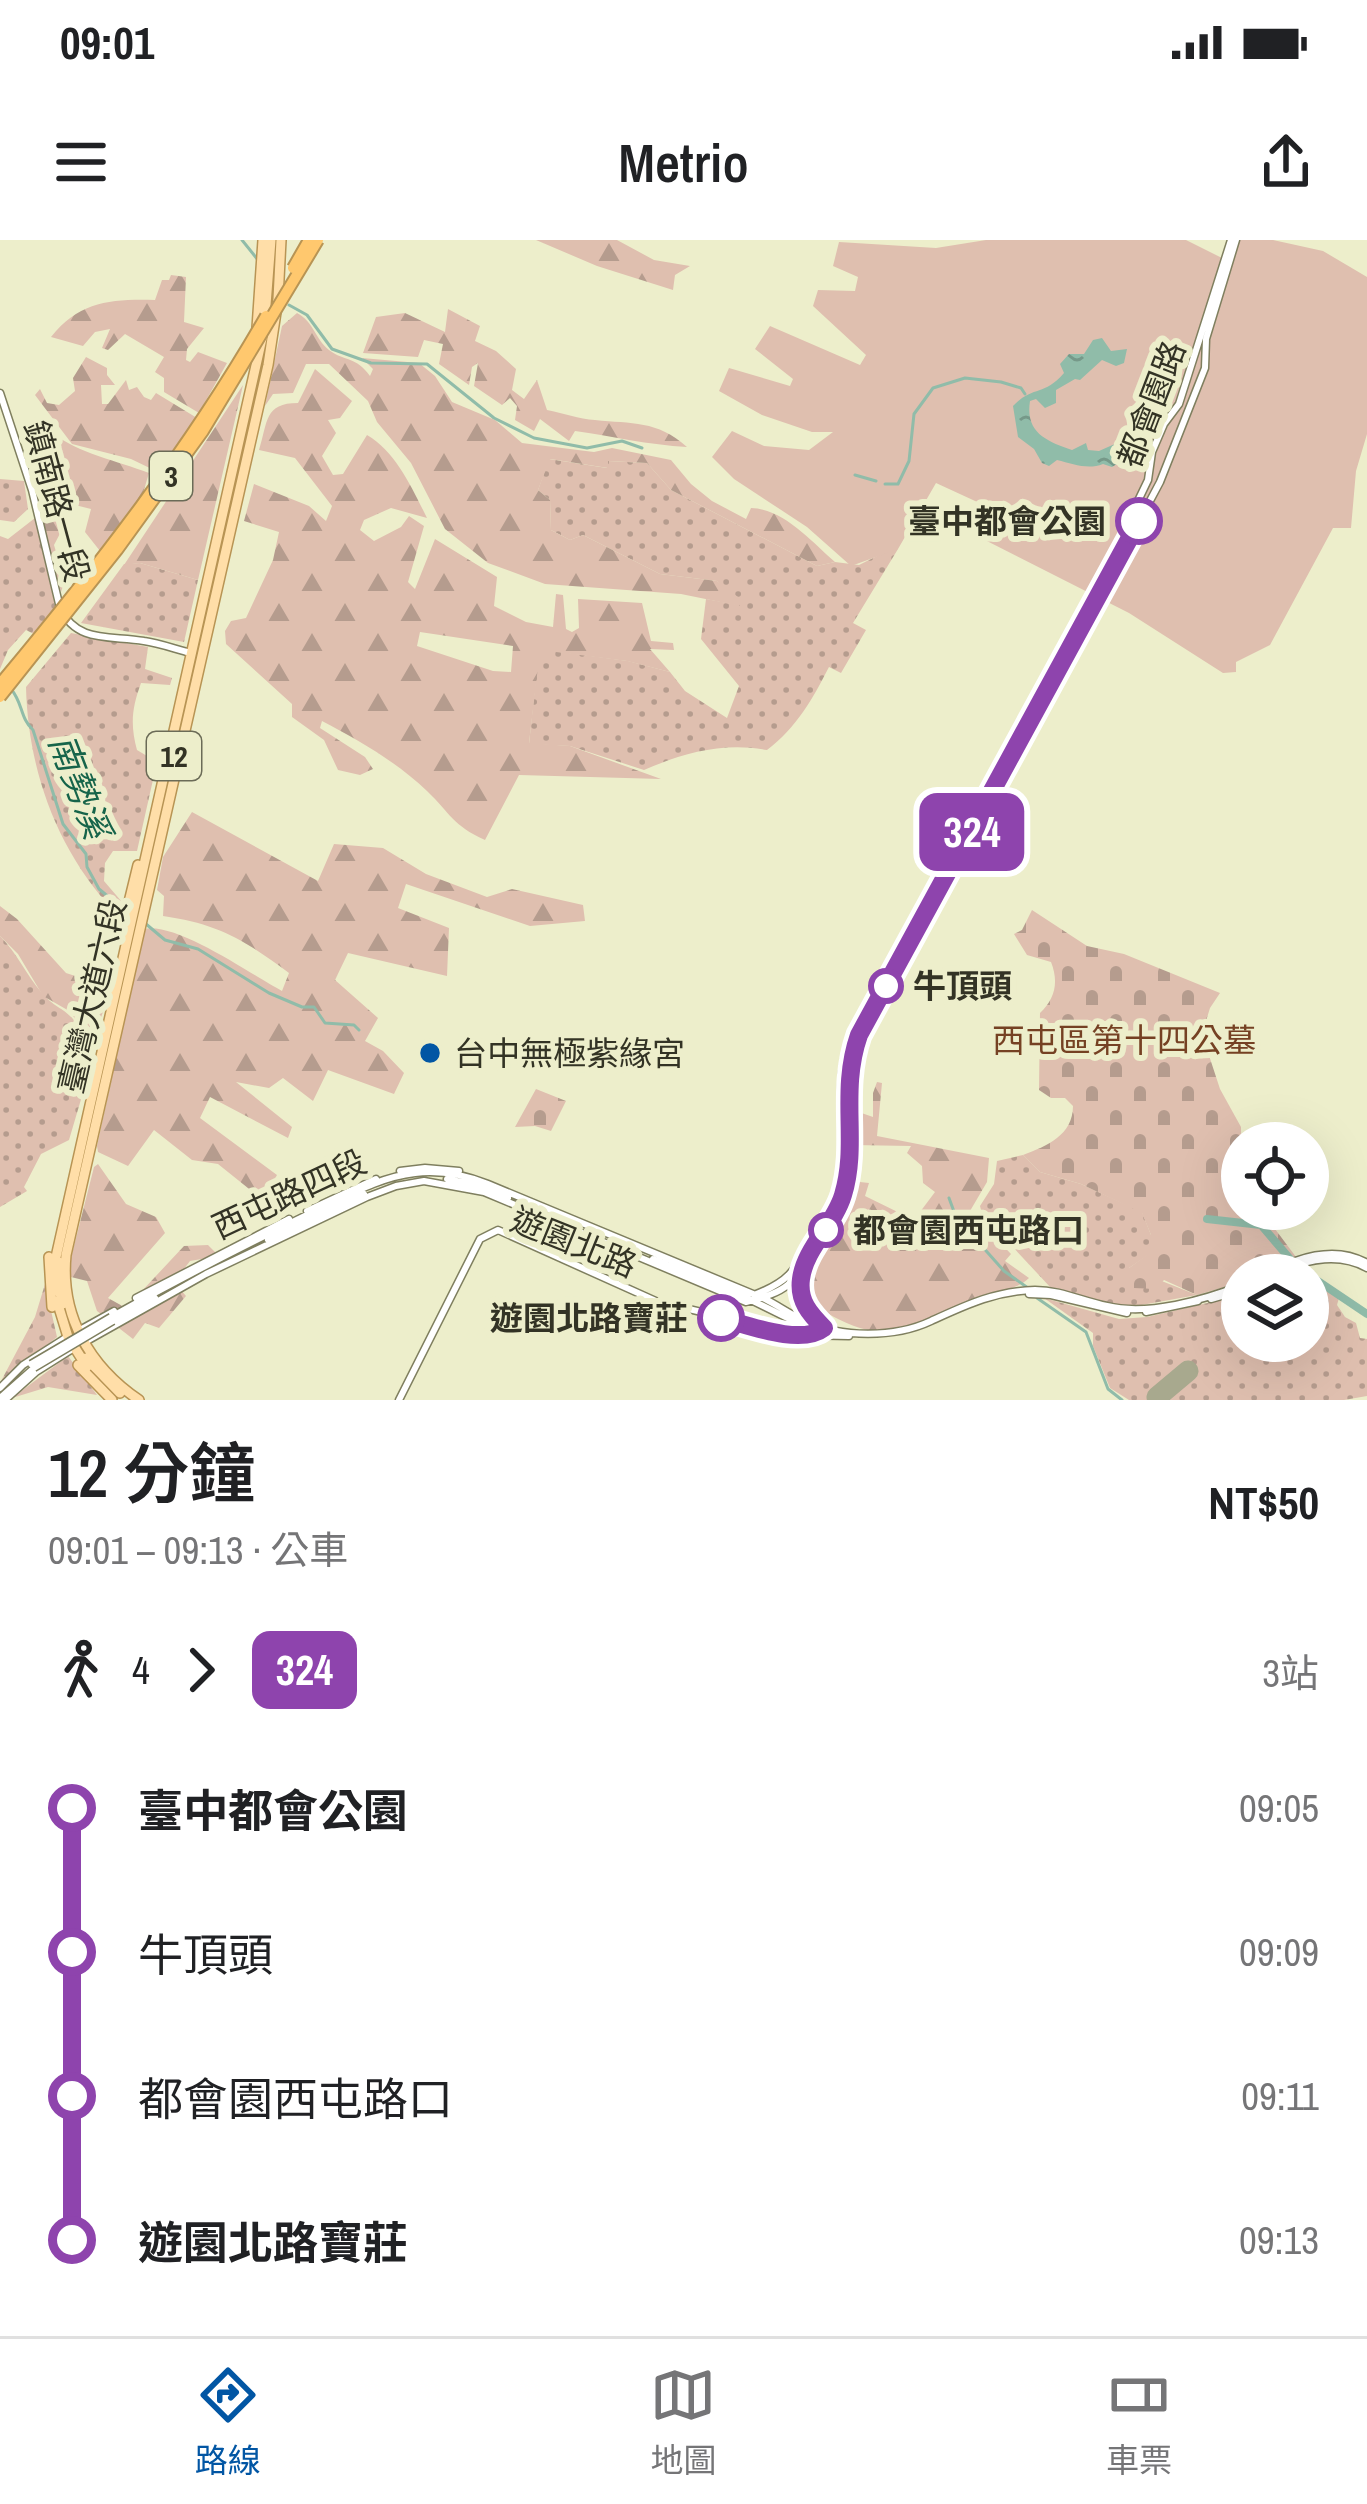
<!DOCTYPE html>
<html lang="zh-TW">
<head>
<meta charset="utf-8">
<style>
  body { margin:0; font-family:"Archivo Narrow","Noto Sans TC",sans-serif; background:#f6f6f6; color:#202124; height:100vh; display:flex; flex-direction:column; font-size:45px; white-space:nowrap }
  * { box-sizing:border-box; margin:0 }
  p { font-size:39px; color:#757577 }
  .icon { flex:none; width:66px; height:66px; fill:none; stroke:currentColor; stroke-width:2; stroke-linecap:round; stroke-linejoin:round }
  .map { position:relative; height:1160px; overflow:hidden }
  .panel { display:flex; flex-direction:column; background:#fff; flex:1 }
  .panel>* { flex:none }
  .badge { padding:0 24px; border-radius:18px; font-size:42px; line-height:78px }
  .controls { position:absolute; left:1221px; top:882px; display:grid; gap:24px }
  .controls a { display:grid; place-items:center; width:108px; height:108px; border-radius:50%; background:#fff; box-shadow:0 12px 48px #0002; font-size:60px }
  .map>.badge { position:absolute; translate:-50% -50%; box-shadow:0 0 0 6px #fff }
  .legs { display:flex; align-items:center; gap:18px; height:132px; padding:0 48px; font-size:39px }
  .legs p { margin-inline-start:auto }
  .head { display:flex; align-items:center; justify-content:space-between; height:204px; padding:0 48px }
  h1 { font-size:66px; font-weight:600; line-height:90px }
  ul { padding:0 48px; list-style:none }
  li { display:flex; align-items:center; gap:42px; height:144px; font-size:45px }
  li i { display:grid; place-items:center; width:18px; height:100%; margin:0 15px; background:currentColor }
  li i::after { content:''; width:30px; height:30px; margin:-15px; border:9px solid; border-radius:50%; background:#fff }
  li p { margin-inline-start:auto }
  li:first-child i { background:linear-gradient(#0000 50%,currentColor 0) }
  li:last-child i { background:linear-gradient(currentColor 50%,#0000 0) }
  .status { display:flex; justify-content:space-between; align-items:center; height:84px; padding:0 60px; background:#fff; direction:ltr }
  .status svg { height:33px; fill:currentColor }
  header { display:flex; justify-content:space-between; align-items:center; height:156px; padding:0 48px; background:#fff; font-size:54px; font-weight:600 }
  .dock { display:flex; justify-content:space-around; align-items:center; height:168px; border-top:3px solid #e0e0e0; background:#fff; font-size:33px; color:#757577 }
  .dock a { display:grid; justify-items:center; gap:6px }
  .dock .current { color:#0256a4 }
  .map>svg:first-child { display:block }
</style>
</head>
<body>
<div class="status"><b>09:01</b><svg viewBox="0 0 49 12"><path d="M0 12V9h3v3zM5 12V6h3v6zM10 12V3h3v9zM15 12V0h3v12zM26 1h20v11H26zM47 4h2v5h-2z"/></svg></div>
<header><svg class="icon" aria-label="menu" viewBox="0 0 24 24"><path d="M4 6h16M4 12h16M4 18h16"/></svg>Metrio<svg class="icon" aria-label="share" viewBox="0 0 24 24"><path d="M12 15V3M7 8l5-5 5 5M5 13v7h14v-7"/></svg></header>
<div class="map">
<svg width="1367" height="1160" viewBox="0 0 1367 1160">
  <defs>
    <pattern id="grass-dots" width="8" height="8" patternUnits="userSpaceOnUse" patternTransform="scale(3)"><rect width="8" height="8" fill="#dfbfaf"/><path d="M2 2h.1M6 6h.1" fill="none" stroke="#b59c8e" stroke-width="1.8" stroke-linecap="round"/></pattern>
    <pattern id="forest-firs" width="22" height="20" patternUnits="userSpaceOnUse" patternTransform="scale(3)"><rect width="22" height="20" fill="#dfbfaf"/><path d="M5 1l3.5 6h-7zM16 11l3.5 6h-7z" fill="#b59c8e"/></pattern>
    <pattern id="cemetery-stones" width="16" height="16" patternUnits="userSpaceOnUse" patternTransform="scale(3)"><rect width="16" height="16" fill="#dfbfaf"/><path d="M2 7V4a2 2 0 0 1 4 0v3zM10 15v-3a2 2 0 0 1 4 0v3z" fill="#b59c8e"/></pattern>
    <pattern id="water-ripples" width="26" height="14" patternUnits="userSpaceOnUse" patternTransform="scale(3)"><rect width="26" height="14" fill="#90bca9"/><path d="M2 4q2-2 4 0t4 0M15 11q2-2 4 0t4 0" fill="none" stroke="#769989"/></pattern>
  </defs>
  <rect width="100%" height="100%" fill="#edeecb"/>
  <path fill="url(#grass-dots)" d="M549,219L607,228L608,221L647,223L671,250L817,326L835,322L859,325L893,308L898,309L853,383L866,390L841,433L829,427C812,460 797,487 767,510C722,502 684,513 644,530L570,506L529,504L539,409L628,421L670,432L685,451L727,478L739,446L701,399L706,359L739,365L717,341L660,334L583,295L570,300L551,290L550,260L538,250Z
    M0,239L24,241L28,269L14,282L0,280Z
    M35,278L56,370L34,394L26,390L8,410L0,429V296L8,299Z
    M140,323L198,340L184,402L81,383L124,324Z
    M71,393L148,407L145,429L172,438L170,445L141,443C132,468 130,484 137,510L157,522L137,611H113L105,623L104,641L122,662L124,673L115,672C57,611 28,530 26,447Z
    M0,696C18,714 26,735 42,753C58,772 68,766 84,795L65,844L82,856L69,900L41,914L24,947L27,951L0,967Z
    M1023,915L1040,932L1081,944L1142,972L1151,995V1013L1129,1028L1197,1055L1136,1066L1105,1063L1051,1048L982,974L980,966L994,944L997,921Z
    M1312,1043L1339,1058L1337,1065L1345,1077L1356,1083L1360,1098L1367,1099V1156L1344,1160H1129L1110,1148L1093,1106V1093L1044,1058L1119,1079L1147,1077L1229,1058L1242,1061V1101H1308V1051Z
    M45,1044L57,1097L0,1143L35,1077Z
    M68,1116L97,1155L48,1147L12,1158Z"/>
  <path fill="url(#forest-firs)" fill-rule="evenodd" d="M536,0H617L654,20L690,26L675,35L673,50L597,26Z
    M171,35L186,37L184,82L204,88L187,109L186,120L190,122L198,112L227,123L199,173L164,152V138L155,132L164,117L125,94L108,110L102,108L110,89L95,92L83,106L51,97C80,61 111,59 155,60L162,40H169Z
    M448,69L480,86L475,101L496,111L516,129L512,150L524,159L537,140L547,170C563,173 579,179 595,180C632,184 657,180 687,207C649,205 611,196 575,191L569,201L540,179L534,191L515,180L517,166L510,158L502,165L474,146L478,123L472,127L469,145L439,124L443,104L424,100L418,117L363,113L376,77L405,73L445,92Z
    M297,73C314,82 315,99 329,110C345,122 356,116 370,136L373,129L362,118L419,123L435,136L452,162L495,180L522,203L594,212L612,208L671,220L691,244L712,261L746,279L751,268C784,269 812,302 835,322L817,326L671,250L647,223L608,221V228L550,219L538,250L550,260L551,290L570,300L583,295L660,334L717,341L738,357L740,366L681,354L545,344L488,323L445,289L411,223L377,182L368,161L329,124H306L293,153L273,154L265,166L282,86Z
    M86,117L107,128V135L115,145H101L102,164H108L126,140L129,150L137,147L144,157L151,160L156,153L197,178L158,232L131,219L72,204L35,155L40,149L47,163L59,165L75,151L73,138Z
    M315,129L352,161L340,178L328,180L336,193L322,216L333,235L343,234L367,195C396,212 412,248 427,278L391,268L364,280L360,290L374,301L401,287L409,276L424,286L408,342L415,349L435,299L497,337L494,366L526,382L553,387L556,354L563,355L566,389L572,392L579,388L578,359L642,363L651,401L673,403L674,410L650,409L670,432L627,421L540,410L529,503L570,506L661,539L519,535L485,600C452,585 451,574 427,551C397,522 358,500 322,481L320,488L365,517L373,529L360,535L338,530L324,500L292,477V464L226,404L225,391L231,381L246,378L273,320L279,292L244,281L254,244L309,266L326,281L332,266L295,218L259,210C268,182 264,163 298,163ZM420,392L513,406L511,432L493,431L417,406Z
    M243,145L198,340L140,323L124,325Z
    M53,193C77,213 118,221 149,233L143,253L100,311L85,292L91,269L75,265L54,305L57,315L72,319L61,352L25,214L31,201L37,205Z
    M192,572L318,641L334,604L383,608L426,634L487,657L512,649L583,665L585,681L530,686L406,644L398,668L449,688L447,736L348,713L335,740L378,778L365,801L383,811L404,833L394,854L328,830L313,861L283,838L269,848L236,842L292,887L288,898L210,857L200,878L277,935L263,960L218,924L192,920L154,890L128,926L98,912L97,906L144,689C177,682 250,734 282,751L289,733C244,700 219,684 163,676L164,656L157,650L163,617Z
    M0,666L17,679L66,733L100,744L103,772L93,799L84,795L71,772L43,756L18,714L0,696Z
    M877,842L882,843L877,896L989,918L987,942L970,971L1011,1014L1005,1021L1029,1038C1014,1052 996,1050 977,1057C942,1070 899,1100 860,1088C842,1083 825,1071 808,1063C797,1021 840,983 851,941L869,943L865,956L914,980L935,952L923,943L922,926L907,913L911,906L852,905L850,869L873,877V853Z
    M98,924L126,964L156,977L165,993L108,1058L126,1068L184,1006L208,1005L219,1016L190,1021L174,1042L186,1056L159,1088L145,1083L133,1099L97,1071L87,1041L71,1037V1018L94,927Z"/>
  <path fill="url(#cemetery-stones)" d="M1032,670L1087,706L1124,714L1220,753L1210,768L1202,794L1220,849L1241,887L1242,969H1260L1296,1017L1258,1035H1242V1042L1197,1055L1164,1040L1156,1049L1134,1048L1124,1041L1129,1028L1151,1012V995L1142,973L1081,944L1040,932L1023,915C1047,906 1073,895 1073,866L1065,858H1051L1039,850L1040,773C1055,759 1059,742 1051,722L1027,715L1014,694L1022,690Z
    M536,849L566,861L551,891L535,886L515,887Z"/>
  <path fill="#dfbfaf" d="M986,0H1186L1222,18L1229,0H1273L1323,11L1367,37V194L1356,231L1351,288H1333L1270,405L1236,422V432L1223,433L1129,373L981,298L999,272L936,243L898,309L851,326L807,287L734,239L712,217L732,191L764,206L809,210L833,192H812L762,175L719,151L729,128L790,146L793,139L755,109L770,86L860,125L866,115L813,66L818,50L855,51L858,37L833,26L839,2L936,8Z"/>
  <path fill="url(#water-ripples)" d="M1102,98L1111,111L1127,109L1124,123L1116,126L1102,120L1080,140L1075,139L1056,150V163L1045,168L1036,159L1030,161C1025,193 1047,201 1072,210L1086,203L1088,210L1099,211L1117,203L1123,206L1122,221L1112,227L1103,224C1088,230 1073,224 1057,220L1049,226L1042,223L1034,209L1018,197L1013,166C1033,145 1043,157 1064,133L1060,124L1069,114H1084L1093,100Z"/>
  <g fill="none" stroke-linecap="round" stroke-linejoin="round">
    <path stroke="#90bca9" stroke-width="3" d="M242,0L258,20
      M289,65L307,75L332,109L371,123L427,124L494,178L534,198L587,208L622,201L642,208
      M855,235L876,241
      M885,244H898L909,221L914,174L933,148L965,138L1001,142L1021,148L1025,154
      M11,449C23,463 20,478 33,490L63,584L86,614L87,627L99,649L122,668
      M146,684L165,700L198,709L269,753L302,767H314L325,783L354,785L359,790
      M949,958L956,977L1004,1031L1028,1048
      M1037,1058L1086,1092L1108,1149L1122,1160"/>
    <path stroke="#90bca9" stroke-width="8" d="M1207,979L1261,985L1297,1027L1367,1074"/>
    <path stroke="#a8a98e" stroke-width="21" d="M1157,1157L1188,1131"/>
    <g stroke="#7f7f5f" stroke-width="9">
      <path id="minor" d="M0,153L32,250L60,368C77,404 111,395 144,401C159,403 175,409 191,413
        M400,931L425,928L459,931
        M447,939L476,945L508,958
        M307,971L376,939
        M268,1000L364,954
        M653,1019L747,1058L816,1092
        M1281,1031C1310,1019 1339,1013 1367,1028
        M801,1035L804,1065L822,1086
        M1265,1035C1296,1018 1334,1004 1367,1023
        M1029,1054L1051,1055L1127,1073
        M754,1055C788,1042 794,1032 812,1000C822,985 833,968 838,950C852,901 831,851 849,802L1078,386L1148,240L1152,212L1164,184L1179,164L1231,0
        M136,1058L289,979
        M1211,1059L1242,1050
        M1146,1072L1198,1061
        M111,1077C177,1040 243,1006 311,973C344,958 378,937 415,933C440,930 465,935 488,944L765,1059C779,1066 791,1075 805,1081C841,1098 895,1098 931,1081C966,1065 995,1051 1035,1050C1061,1050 1082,1061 1107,1066C1148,1076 1204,1060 1242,1045
        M113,1081L155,1058
        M78,1091L114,1071
        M85,1102L206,1034L367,957L396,946L424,941L484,952L746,1062C788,1051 792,1046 814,1008C825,990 839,973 844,951C857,899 839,850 859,795L1033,481L1160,242L1205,128L1206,99L1236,0
        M0,1148L23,1125L67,1097
        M0,1158L34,1128
        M5,1160L36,1132L74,1108
        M399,1160L480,999L498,990L658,1062L802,1095L849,1096"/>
    </g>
    <g stroke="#b89454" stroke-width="12">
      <path id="major" d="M265,78L271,0
        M257,88L263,0
        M129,662L138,625
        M49,1017L52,1067
        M59,1022L58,1046L63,1064
        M54,1026L263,94
        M57,1061L68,1097L87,1127
        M86,1118L120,1153
        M78,1125L112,1160
        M139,1160C89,1126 60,1075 66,1015L268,125L278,59L281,0"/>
    </g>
    <use href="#minor" stroke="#fff" stroke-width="6"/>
    <use href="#major" stroke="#ffdea8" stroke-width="9"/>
    <g stroke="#7f7f5f" stroke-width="9" stroke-linecap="butt">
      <path id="minor-bridge" d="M31,1124L111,1077
        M34,1128L113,1081"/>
    </g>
    <g stroke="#b89454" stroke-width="14" stroke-linecap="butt">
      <path id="highway-bridge" d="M293,28L309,0
        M0,444C97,328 191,207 266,76
        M0,457L117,310L203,191L318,0"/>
    </g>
    <use href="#minor-bridge" stroke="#fff" stroke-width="6"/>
    <use href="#highway-bridge" stroke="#ffc86e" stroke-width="10"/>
  </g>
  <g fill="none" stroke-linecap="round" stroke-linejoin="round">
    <g stroke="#fff" stroke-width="27">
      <path id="line-1" d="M721,1078C748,1085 801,1106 824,1088C810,1074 798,1061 801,1039C805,1008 834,985 843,955C859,903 839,852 859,795L1139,281"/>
    </g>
    <use href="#line-1" stroke="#8e44ad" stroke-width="18"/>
  </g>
  <g fill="#fff" stroke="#8e44ad" stroke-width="6">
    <circle cx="1139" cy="281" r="21"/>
    <circle cx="886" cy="746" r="15"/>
    <circle cx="826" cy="990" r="15"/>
    <circle cx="721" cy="1078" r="21"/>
  </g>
  <circle fill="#0256a4" stroke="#edeecb" stroke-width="4.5" cx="430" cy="813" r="12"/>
  <g text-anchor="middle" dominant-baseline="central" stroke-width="12" stroke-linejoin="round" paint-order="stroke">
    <g fill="#edeecb" stroke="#6b6b57" stroke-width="3">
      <rect x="150" y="212" width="42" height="48" rx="9"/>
      <rect x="147" y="492" width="54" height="48" rx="9"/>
    </g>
    <g font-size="30" font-weight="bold" fill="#333325">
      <text x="171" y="236">3</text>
      <text x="174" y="516">12</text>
    </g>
    <g font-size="33" fill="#333325" stroke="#edeecb">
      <text transform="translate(1151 164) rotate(-69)">都會園路</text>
      <text transform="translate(57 261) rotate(75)">鎮南路一段</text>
      <text transform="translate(92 756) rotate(-77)">臺灣大道六段</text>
      <text transform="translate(289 954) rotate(-25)">西屯路四段</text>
      <text transform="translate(574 1002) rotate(22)">遊園北路</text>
    </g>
    <g font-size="33" font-weight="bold" fill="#333325" stroke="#edeecb" text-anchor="end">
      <text x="1106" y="281">臺中都會公園</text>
      <text x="913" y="746" text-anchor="start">牛頂頭</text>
      <text x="853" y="990" text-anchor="start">都會園西屯路口</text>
      <text x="688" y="1078">遊園北路寶莊</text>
    </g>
    <g font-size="33" fill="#754123" stroke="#edeecb">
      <text x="1124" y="800">西屯區第十四公墓</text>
    </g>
    <g font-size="33" fill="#333325" stroke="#edeecb" text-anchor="start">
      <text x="454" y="813">台中無極紫緣宮</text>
    </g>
    <g font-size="36" font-style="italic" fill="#16644a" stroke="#edeecb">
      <text transform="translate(80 546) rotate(69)">南勢溪</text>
    </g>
  </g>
</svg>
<div class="controls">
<a><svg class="icon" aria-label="locate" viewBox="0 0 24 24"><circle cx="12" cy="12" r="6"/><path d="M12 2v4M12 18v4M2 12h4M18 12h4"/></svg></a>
<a><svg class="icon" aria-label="layers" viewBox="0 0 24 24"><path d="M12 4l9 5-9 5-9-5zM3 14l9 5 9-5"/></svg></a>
</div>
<b class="badge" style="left:972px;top:592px;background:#8e44ad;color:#fff">324</b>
</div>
<section class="panel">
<div class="head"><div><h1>12 分鐘</h1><p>09:01 – 09:13 · 公車</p></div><b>NT$50</b></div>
<div class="legs"><svg class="icon" aria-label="walk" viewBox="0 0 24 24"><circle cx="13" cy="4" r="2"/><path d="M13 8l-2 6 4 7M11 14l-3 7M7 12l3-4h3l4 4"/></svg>4<svg class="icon" aria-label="forward" viewBox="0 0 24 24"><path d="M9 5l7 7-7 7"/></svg><b class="badge" style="background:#8e44ad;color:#fff">324</b><p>3站</p></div>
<ul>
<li><i style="color:#8e44ad"></i><b>臺中都會公園</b><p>09:05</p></li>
<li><i style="color:#8e44ad"></i><span>牛頂頭</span><p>09:09</p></li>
<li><i style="color:#8e44ad"></i><span>都會園西屯路口</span><p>09:11</p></li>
<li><i style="color:#8e44ad"></i><b>遊園北路寶莊</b><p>09:13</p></li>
</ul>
</section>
<nav class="dock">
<a class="current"><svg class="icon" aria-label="directions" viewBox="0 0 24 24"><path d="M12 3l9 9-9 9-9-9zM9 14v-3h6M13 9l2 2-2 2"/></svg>路線</a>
<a><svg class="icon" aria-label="map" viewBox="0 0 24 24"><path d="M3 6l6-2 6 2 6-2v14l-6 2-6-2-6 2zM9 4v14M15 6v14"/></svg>地圖</a>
<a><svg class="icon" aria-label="tickets" viewBox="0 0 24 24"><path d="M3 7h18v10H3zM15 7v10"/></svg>車票</a>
</nav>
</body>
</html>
